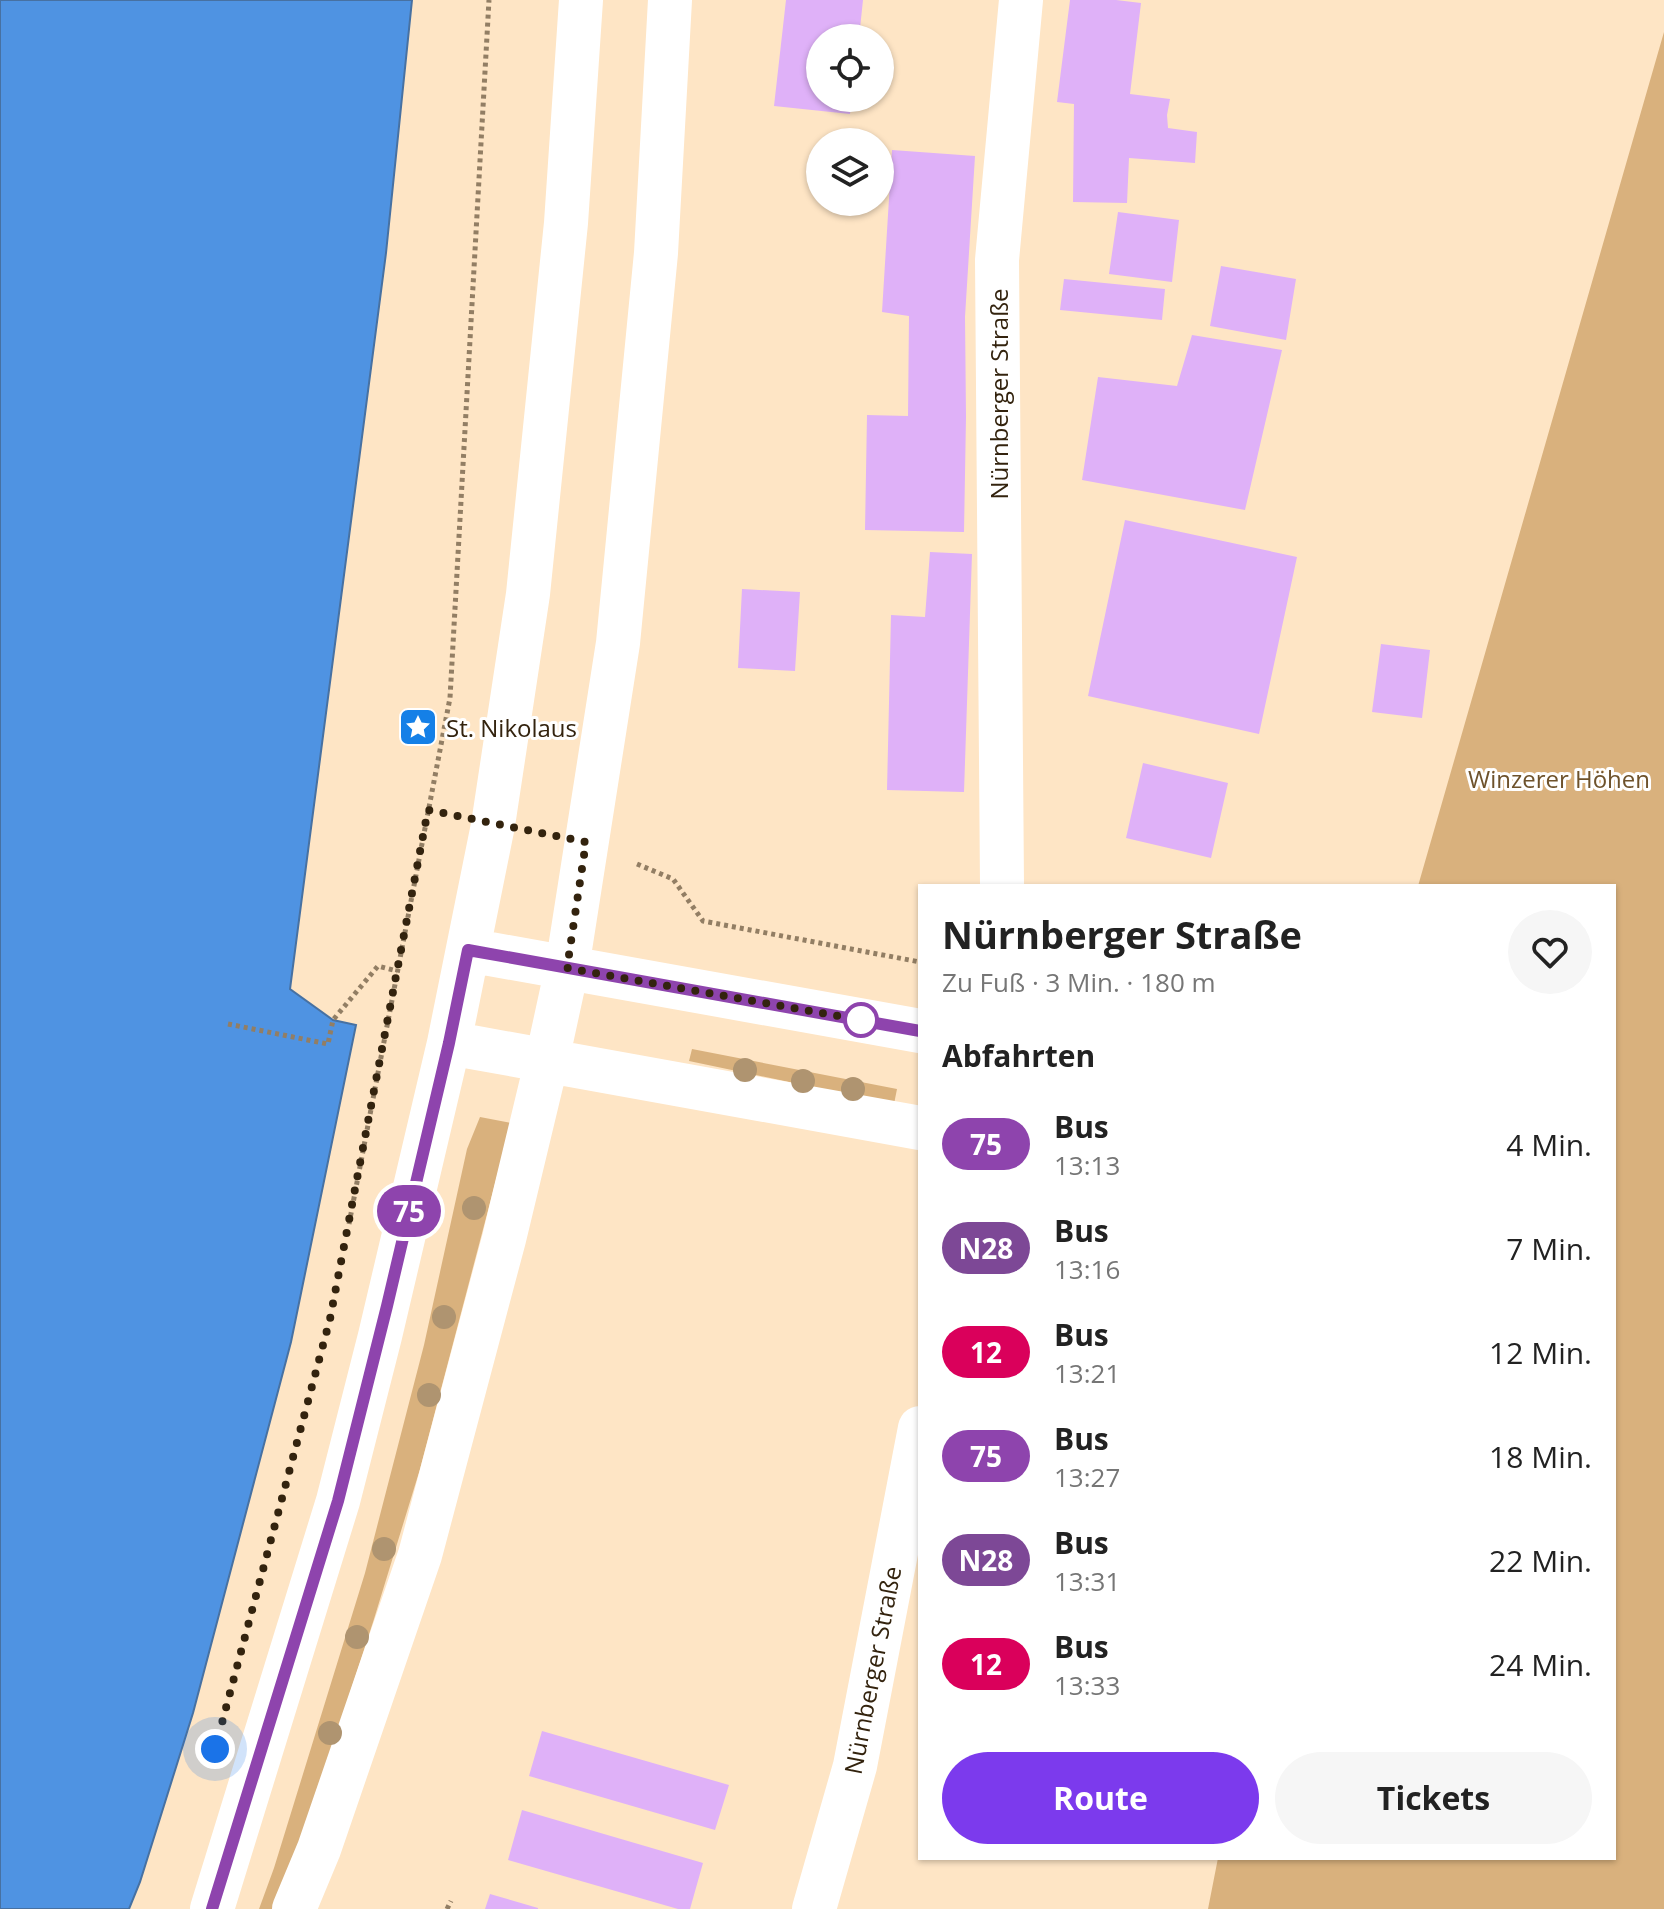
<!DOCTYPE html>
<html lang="de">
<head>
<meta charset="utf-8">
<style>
  body { margin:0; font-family:"Open Sans",sans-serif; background:#f6f6f6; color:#222; height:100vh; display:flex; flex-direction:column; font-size:30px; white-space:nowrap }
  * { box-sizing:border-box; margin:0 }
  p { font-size:26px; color:#767676 }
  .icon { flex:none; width:44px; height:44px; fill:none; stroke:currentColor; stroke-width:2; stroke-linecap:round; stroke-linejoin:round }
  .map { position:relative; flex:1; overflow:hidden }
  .details { position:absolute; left:918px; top:884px; width:698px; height:976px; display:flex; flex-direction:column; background:#fff; border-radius:0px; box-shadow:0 2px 6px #0004 }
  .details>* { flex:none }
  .badge { padding:0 16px; border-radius:26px; font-size:28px; line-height:52px }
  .fabs { position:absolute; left:806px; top:24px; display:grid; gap:16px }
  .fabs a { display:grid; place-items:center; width:88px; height:88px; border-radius:50%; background:#fff; box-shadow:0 2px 6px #0004; font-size:40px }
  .you { position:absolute; width:40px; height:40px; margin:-20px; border:6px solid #fff; border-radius:50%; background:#1a73e8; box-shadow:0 0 0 12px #1a73e833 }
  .map>.badge { position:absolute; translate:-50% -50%; box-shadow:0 0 0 4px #fff }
  h2 { padding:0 24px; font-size:30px; line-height:72px }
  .round { display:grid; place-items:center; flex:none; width:84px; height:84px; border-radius:42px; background:#f6f6f6 }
  .overview { display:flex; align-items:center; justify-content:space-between; height:136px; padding:0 24px }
  h1 { font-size:38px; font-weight:700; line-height:60px }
  .cta { display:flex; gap:16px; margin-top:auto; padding:16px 24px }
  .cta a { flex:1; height:92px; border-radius:48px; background:#7c3aed; color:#fff; font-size:32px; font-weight:700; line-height:92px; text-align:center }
  .cta a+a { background:#f6f6f6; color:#222 }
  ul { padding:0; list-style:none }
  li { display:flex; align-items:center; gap:24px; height:104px; padding:0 24px }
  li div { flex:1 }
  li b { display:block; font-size:30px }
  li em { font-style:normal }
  li .badge { min-width:88px; font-weight:700; text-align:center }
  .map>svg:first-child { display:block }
</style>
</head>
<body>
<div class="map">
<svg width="1664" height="1909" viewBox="0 0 1664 1909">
  <rect width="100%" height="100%" fill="#fee5c5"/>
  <path fill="#d9b17d" d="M1664,32V1909H1208L1218,1858H1614V886H1418Z
    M692,1049L897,1089L894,1104L689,1061Z
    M480,1117L511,1123L420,1469L374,1619L301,1844L276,1909H259L274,1868L365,1573L424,1345L467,1149Z"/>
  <path fill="#4f93e2" stroke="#4771a2" stroke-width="2" d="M0,0H412L386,253L290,989L333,1020L356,1025L291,1342L193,1713L140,1882L129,1909H0Z"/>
  <path fill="#dfb1f8" d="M786,0H863L859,38H820V98H852L850,114L774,106Z
    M1070,0H1116L1141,3L1130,94L1170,99L1167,115L1168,128L1197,132L1195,163L1129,158L1127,203L1073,202L1074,104L1057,102Z
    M892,150L975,156L965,317L966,417L964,532L865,530L867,415L908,416L909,316L882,312Z
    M1118,212L1179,220L1172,282L1109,274Z
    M1221,266L1296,279L1286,340L1210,326Z
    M1064,279L1165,289L1162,320L1060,310Z
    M1192,335L1282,350L1245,510L1082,480L1098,377L1177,386Z
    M1125,520L1297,557L1259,734L1088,696Z
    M930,552L972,554L964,792L887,790L891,615L925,617Z
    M742,589L800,592L795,671L738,668Z
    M1381,644L1430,650L1422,718L1372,712Z
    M1143,763L1228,783L1211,858L1126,838Z
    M542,1731L729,1785L715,1830L529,1776Z
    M522,1810L703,1863L690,1909H678L508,1860Z
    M490,1894L538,1908V1909H485Z"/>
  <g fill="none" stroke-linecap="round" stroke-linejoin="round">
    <path stroke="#927e64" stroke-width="5" stroke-dasharray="4 4" stroke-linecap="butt" d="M637,864L673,879L703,921L920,962
      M228,1024L328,1044L333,1020L378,966L397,971
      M349,1224L450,698L489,0
      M447,1909L451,1901"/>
    <path stroke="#fff" stroke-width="44" d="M1002,886L997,260L1021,0
      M814,1909L855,1766L920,1428"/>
    <path stroke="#fff" stroke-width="44" d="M468,950L920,1031
      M449,1043L920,1128
      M212,1909L338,1501L380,1336L449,1043L493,825L528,594L566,223L581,0
      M294,1909L319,1849L420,1555L504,1239L547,1060L567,968L618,643L656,253L670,0"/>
  </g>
  <g fill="#af9470">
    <circle cx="745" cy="1070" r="12"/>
    <circle cx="803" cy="1081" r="12"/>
    <circle cx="853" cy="1089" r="12"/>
    <circle cx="474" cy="1208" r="12"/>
    <circle cx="444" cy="1317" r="12"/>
    <circle cx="429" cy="1395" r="12"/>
    <circle cx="384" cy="1549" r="12"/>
    <circle cx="357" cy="1637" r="12"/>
    <circle cx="330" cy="1733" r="12"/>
  </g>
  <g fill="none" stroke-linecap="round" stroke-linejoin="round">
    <g stroke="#fff" stroke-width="18">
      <path id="line" d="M212,1909L338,1501L387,1306L449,1043L468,950L920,1031"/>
    </g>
    <use href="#line" stroke="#8e44ad" stroke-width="12"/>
    <path stroke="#33230e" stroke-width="8" stroke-dasharray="0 14.4" d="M215,1749L330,1319L428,810L586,842L567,968L861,1020"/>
  </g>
  <defs>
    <g id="sight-square" transform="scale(2)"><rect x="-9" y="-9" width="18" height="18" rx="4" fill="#1580e7" stroke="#fff"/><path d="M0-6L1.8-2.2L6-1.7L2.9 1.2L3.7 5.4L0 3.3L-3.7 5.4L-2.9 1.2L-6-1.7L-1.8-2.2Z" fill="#fff"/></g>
  </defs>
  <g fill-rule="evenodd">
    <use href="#sight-square" x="418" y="727"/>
  </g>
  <circle fill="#fff" stroke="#8e44ad" stroke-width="4" cx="861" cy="1020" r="16"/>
  <g text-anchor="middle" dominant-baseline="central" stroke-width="6" stroke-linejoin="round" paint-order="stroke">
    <g font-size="24" fill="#33230e" stroke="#fff">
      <text transform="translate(998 394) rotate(-90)">Nürnberger Straße</text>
      <text transform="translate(872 1670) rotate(-79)">Nürnberger Straße</text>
    </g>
    <g font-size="24" fill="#33230e" stroke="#fff" text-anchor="start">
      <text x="446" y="727">St. Nikolaus</text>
    </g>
    <g font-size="24" fill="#6e522b" stroke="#fff">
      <text x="1559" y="778">Winzerer Höhen</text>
    </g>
  </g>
</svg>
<div class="fabs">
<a><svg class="icon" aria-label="locate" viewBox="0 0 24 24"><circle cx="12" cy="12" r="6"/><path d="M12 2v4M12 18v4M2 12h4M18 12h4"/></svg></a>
<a><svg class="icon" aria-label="layers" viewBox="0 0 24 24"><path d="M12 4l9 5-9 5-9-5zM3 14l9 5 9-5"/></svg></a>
</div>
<div class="you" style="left:215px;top:1749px"></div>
<b class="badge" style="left:409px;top:1211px;background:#8e44ad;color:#fff">75</b>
<section class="details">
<div class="overview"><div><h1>Nürnberger Straße</h1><p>Zu Fuß · 3 Min. · 180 m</p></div><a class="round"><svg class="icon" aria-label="heart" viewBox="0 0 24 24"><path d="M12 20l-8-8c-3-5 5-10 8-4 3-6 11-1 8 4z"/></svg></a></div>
<h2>Abfahrten</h2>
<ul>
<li><span class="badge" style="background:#8e44ad;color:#fff">75</span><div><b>Bus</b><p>13:13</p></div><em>4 Min.</em></li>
<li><span class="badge" style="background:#7d4896;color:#fff">N28</span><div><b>Bus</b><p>13:16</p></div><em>7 Min.</em></li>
<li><span class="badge" style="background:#da005b;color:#fff">12</span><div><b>Bus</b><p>13:21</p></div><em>12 Min.</em></li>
<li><span class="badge" style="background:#8e44ad;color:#fff">75</span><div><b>Bus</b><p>13:27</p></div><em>18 Min.</em></li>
<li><span class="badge" style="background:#7d4896;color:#fff">N28</span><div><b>Bus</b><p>13:31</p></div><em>22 Min.</em></li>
<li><span class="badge" style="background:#da005b;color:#fff">12</span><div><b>Bus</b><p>13:33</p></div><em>24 Min.</em></li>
</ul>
<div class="cta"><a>Route</a><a>Tickets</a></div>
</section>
</div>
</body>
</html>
